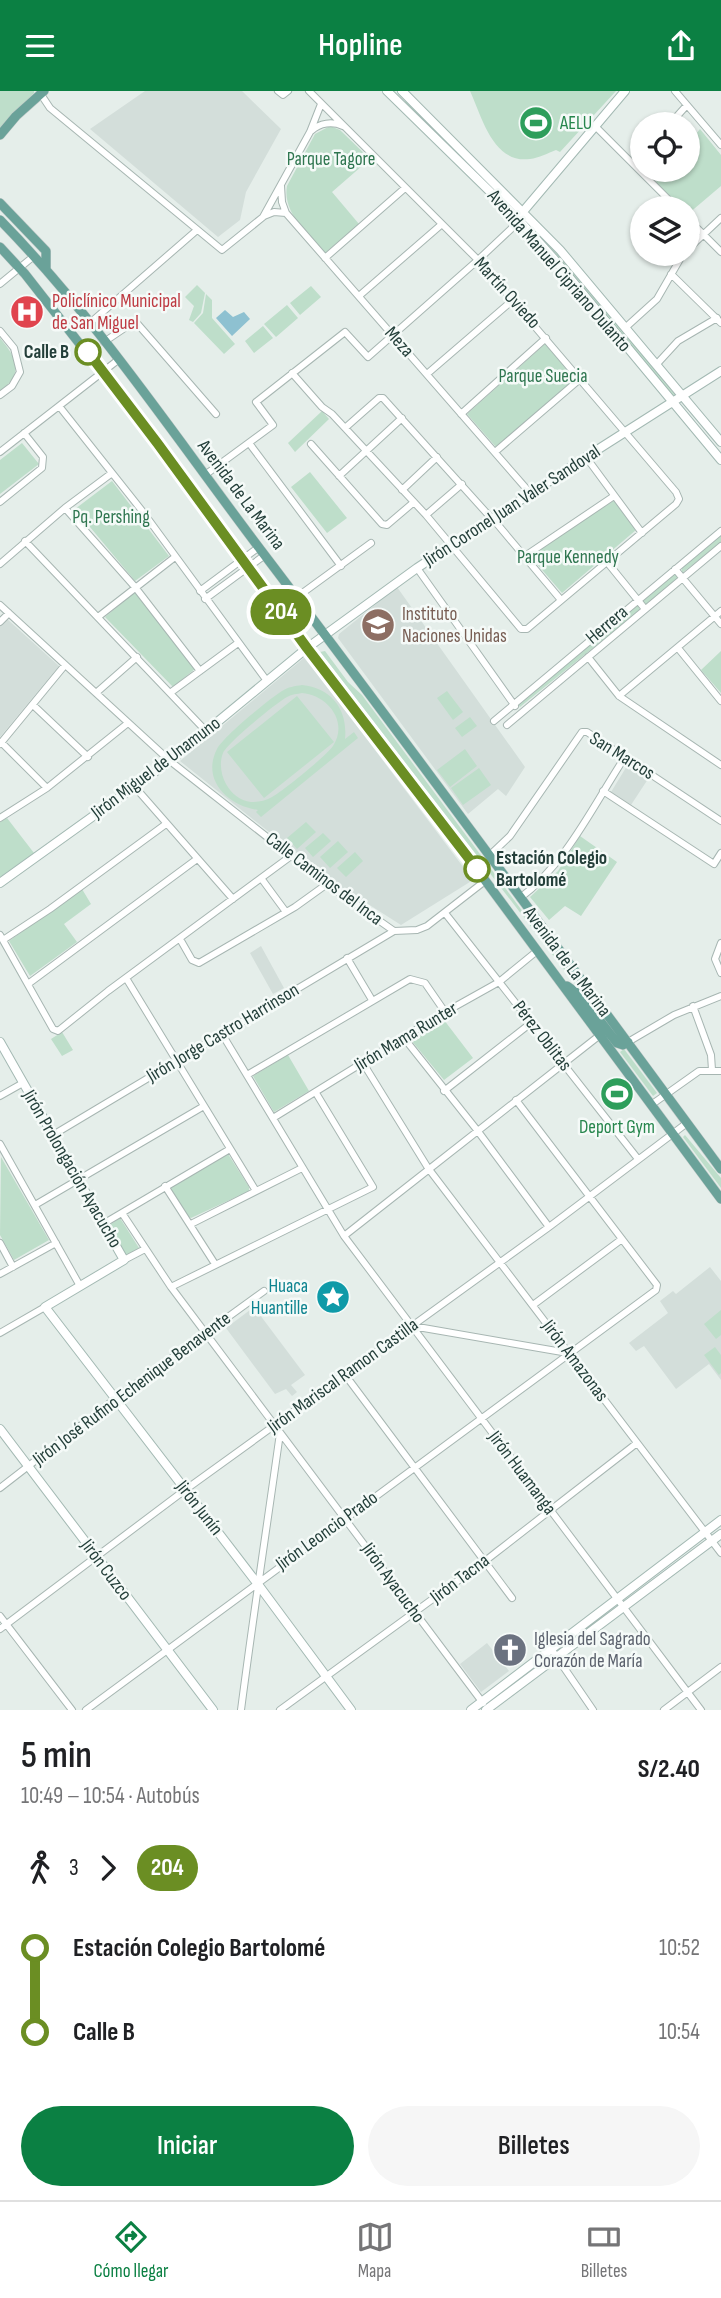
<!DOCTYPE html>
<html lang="es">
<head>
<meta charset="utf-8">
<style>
  body { margin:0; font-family:"Sofia Sans Condensed",sans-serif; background:#f6f6f6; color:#202124; height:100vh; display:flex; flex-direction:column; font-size:26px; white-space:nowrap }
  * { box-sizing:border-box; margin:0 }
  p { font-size:23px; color:#757577 }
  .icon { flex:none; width:38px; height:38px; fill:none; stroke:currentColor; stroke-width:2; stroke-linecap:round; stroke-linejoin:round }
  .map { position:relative; height:1619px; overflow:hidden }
  .sheet { display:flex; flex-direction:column; background:#fff; flex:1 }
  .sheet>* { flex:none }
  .badge { padding:0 14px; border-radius:23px; font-size:24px; line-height:46px }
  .fabs { position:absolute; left:630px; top:21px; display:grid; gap:14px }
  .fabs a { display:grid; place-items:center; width:70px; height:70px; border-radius:50%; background:#fff; box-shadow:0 2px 5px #0004; font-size:35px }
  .map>.badge { position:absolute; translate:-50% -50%; box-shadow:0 0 0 4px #fff }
  .legs { display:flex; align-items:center; gap:10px; height:77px; padding:0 21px; font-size:23px }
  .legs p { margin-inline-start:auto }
  .overview { display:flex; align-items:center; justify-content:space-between; height:119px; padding:0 21px }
  h1 { font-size:38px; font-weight:600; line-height:52px }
  .action { display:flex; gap:14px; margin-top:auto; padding:14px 21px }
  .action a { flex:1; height:80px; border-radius:42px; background:#0b8043; color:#fff; font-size:28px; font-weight:600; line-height:80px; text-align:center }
  .action a+a { background:#f6f6f6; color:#202124 }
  ul { padding:0 21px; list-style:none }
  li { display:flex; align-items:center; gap:24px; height:84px; font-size:26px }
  li i { display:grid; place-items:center; width:10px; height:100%; margin:0 9px; background:currentColor }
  li i::after { content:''; width:18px; height:18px; margin:-9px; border:5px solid; border-radius:50%; background:#fff }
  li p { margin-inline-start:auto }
  li:first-child i { background:linear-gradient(#0000 50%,currentColor 0) }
  li:last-child i { background:linear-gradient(currentColor 50%,#0000 0) }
  header { display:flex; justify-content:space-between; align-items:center; height:91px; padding:0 21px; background:#0b8043; color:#fff; font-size:32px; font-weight:600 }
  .dock { display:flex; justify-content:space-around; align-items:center; height:98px; border-top:2px solid #e0e0e0; background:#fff; font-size:19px; color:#757577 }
  .dock a { display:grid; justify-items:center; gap:4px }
  .dock .current { color:#0b8043 }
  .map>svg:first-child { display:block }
</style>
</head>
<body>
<header><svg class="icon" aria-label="menu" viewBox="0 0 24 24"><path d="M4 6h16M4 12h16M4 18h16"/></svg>Hopline<svg class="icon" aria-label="share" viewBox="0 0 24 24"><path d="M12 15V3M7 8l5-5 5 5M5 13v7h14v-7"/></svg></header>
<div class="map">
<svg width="721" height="1619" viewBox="0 0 721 1619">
  <rect width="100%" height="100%" fill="#e5eeea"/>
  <path fill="#d3deda" d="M145,0H242L281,38L246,101L240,129L218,146L90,38Z
    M397,496L525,676L506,705L498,698L468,723L338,547L339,543Z
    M6,527L59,575L0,646V534Z
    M305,566L473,789L401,834L324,785L180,670Z
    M627,675L648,688L631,714L611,701Z
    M261,855L284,897L273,903L250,862Z
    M710,1176L721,1190V1289L709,1273L676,1298L644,1255L636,1260L629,1252L668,1222L660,1210L673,1200L676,1203Z
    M254,1216L305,1284L291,1294L297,1301L292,1305L286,1298L275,1303L226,1237Z
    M487,1552L509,1580L481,1601L460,1573Z"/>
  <path fill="#bedeca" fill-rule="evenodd" d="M0,0H34V2L0,39Z
    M470,0H616L560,61L556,59C548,62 539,67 530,68C493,73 482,26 470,0Z
    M406,9L515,117L513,119L404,13Z
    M330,35L340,39L370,68L332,101L359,133L325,162C309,144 282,122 287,95L315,43Z
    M700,38L721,64V95L688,123V117H682L656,91L666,79H688V53Z
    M526,127L546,147L676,305L671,304L524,129Z
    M197,194L205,202L201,222L193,231L189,229L194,215L185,206Z
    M311,195L321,206L300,224L290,212Z
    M206,203L212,209V227L235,253L224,263L194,232L203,222Z
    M287,214L298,227L276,246L264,233Z
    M263,235L273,247L254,262L245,250Z
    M0,247C16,266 25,283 0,300Z
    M546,252L576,287L496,356L467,323Z
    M322,320L329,328L295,361L288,352Z
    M22,352L39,373L0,403V369Z
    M310,381L347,427L327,442L291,396Z
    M112,390L169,465L135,490L75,418Z
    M615,409L636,439L562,502L531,466L532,462Z
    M721,443V452L682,482V476Z
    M675,482L678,487L647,514H644L642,509Z
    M135,501L195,578L173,596L105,526Z
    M638,512L640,519L520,616L518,613Z
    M325,560L348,591L362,604L618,949L320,561Z
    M721,560V602L701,579Z
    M302,594C332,597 348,619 345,648L354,641L358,647L261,726L256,721L258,719C228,715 201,689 217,658C223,646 269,608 282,600C288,596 295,595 302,594ZM302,602C327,604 349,630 333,655C326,665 283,700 272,706C265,710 258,711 251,711C240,710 231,702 226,693C221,684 219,672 223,662C228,651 275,613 287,606C292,603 297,603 302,602Z
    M447,600L463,621L453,629L437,607Z
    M297,605L334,651L264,707L227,661Z
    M470,626L477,635L462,646L455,637Z
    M465,658L477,675L450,696L437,679Z
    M479,677L491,694L463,714L451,697Z
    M7,727L34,762L0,786V731Z
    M306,731L316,741L297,758L287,747Z
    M323,742L331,750L313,766L305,757Z
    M580,745L617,771L581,825L565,815L549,829L530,806L558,780Z
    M338,750L348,761L330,777L320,766Z
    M355,761L363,770L346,786L337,777Z
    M82,798L91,813L64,833L77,851L30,885L9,850Z
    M444,929L473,967L444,989L411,949Z
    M62,941L73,959L62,965L51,948Z
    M624,958L657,1002L653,1005L620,961Z
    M288,964L309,1000L274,1021L253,985Z
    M685,1044L721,1087V1097L683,1046Z
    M228,1063L249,1096V1100L191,1127L187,1125L171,1098L173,1095Z
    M1,1066L49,1149L14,1169L0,1144Z
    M120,1127L139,1157L127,1165L108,1135Z
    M721,1219V1244L716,1248L704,1233Z
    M715,1256L721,1264V1282L719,1284L704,1264Z"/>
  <path fill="#8ec1d1" d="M225,219L233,226L244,221L250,228L232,245L216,227Z"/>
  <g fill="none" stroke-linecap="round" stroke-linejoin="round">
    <g stroke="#a7b6b2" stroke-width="8">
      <path id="street" d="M278,0L283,4L288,0
        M675,0L721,54
        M40,2L50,17L222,159L263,126L310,41L321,13
        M670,33L687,14
        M595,35L677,117
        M311,40C320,32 332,30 343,35
        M634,74L642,65
        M281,95L282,111L286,122L531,403
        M264,125L274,121L286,122
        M688,128L721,161
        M688,158L721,127
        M325,167L405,97
        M671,183L721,232
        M0,193L34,165
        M359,205L442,133
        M90,232L197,139
        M625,237L657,208L683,163
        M0,240L14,257L20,281L12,295L0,304
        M104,251L135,230L216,323
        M656,274L678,250L717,227
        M292,282L322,316L332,323L426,424L521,538H527L676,413L679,408L676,401L478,169L309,0
        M427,283L514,208
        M59,315L143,421L267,590
        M461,323L546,247
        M345,337L379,307H383L492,428
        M249,352L341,475
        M311,353L382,433L387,434L414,411
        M0,361L118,269
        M495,361L580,288
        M586,366L642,442
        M205,384L273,334L256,311L345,241L368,266L478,169L511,138L518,128
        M339,385L402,327
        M402,399L437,366
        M0,411L42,377L43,366L24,342
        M65,417L135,496L200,580
        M426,424L462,393
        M493,428L561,509
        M25,450L206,640
        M525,465L614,405
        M607,471L645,518
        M0,473L65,417L112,382
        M417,477L515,615
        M675,478L721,533
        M200,500L259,456
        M297,506L371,452
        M205,508L265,464
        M0,514L170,670L327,793L394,840L417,839L427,835L485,790
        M98,526L175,466
        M0,531L9,522
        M678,557L721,610
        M588,566L619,605L721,674
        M96,602L137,566
        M170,602L238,552
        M619,605L721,520
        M33,614L88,666
        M494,630L721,440
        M507,634L721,455
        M2,652L47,697
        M0,653L65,574
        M134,695L233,808
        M603,700L714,773L721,762
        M0,727L47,697L128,632
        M489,765L510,745L582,641H587L721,730
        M261,787L286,821
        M520,807C566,773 594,713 625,666
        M445,822L638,1068
        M0,844L53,938L58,940L108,900L291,765
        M180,848L192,869L199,872L295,816L327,793
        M3,849L50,818L166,733
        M721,852L715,868L721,882
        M347,867L372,909
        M126,887L256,1100
        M28,893L197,768
        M693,915L711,964L712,979
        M222,943L344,1145L701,1619
        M404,947L477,1039L549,1136
        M628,951L674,924L721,905
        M363,972L428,1077L721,1462
        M247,984L410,888L425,892L445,921
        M444,1000L531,932
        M0,1005L23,992
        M651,1014L699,980H721
        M273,1027L440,924L499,891L537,860
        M53,1044L394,840
        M0,1053L80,1195
        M165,1095L215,1173
        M35,1114L204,1015
        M122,1122L171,1196L483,1612
        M103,1133L230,1058
        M191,1133L302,1077
        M344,1145L600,944
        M0,1152L13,1176
        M124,1169L145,1158
        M0,1183L56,1152
        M171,1196L373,1096L316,1002
        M533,1214L622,1148
        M412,1235L568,1262
        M0,1242L45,1216
        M346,1285L512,1507
        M0,1397L115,1308L264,1200
        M0,1525L72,1619
        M0,1538L185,1399L549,1136L687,1032
        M554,1562L593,1619
        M86,1619L656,1199L657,1194L516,1009
        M241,1619C253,1526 267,1435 280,1342
        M280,1619L485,1470L637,1352
        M664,1619L721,1576"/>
    </g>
    <g stroke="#a3b9b3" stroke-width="10">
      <path id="secondary" d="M387,0L518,128L554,168L721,369
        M402,0L560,159L721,351
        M521,123L625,0
        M0,792L170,670L307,557L417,477L586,366L721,280
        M0,951L124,1169L45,1216L257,1492L351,1619
        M0,1338L213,1619
        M471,1619L721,1429
        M486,1619L721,1443"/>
    </g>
    <g stroke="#c2c9c8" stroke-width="10">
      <path id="primary" d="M0,44L16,25L44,0
        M0,112L46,160V178
        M0,129C97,228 176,347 260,458C416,663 568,871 721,1078
        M0,156L25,183L158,353L307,557L453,746L721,1108
        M567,895L581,905L617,952L623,954L628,951"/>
    </g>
    <use href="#street" stroke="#fff" stroke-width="6"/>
    <use href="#secondary" stroke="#fff" stroke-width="8"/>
    <use href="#primary" stroke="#6aa299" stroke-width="9"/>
  </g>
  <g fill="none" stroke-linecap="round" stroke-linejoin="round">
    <g stroke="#fff" stroke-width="16">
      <path id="line-1" d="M88,261L158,353L307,557L477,778"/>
    </g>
    <use href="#line-1" stroke="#6b8e23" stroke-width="10"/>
  </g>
  <defs>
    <g id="stadium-disc" transform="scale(1.75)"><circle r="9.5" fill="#2e9e5b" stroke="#f5faf8"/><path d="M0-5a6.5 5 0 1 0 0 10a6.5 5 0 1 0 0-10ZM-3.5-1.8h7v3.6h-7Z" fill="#fff"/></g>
    <g id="hospital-disc" transform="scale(1.75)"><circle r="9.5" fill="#e0444e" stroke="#f5faf8"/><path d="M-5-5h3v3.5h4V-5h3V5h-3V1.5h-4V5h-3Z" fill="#fff"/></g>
    <g id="university-disc" transform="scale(1.75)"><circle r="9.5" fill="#8d6e63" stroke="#f5faf8"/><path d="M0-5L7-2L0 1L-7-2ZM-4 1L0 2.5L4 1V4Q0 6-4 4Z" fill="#fff"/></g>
    <g id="sight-disc" transform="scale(1.75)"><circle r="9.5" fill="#0f9aa8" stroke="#f5faf8"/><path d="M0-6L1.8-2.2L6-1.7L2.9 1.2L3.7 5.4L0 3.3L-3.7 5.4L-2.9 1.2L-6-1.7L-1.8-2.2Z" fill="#fff"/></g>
    <g id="church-disc" transform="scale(1.75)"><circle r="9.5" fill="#6b7280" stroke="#f5faf8"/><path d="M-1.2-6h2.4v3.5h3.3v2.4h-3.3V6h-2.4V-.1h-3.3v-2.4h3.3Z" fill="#fff"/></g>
  </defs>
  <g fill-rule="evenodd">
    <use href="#stadium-disc" x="536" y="32"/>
    <use href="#hospital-disc" x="27" y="221"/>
    <use href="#university-disc" x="378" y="534"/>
    <use href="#stadium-disc" x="617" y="1003"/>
    <use href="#sight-disc" x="333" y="1206"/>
    <use href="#church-disc" x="510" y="1559"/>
  </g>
  <g fill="#fff" stroke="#6b8e23" stroke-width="3.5">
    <circle cx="88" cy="261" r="12"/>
    <circle cx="477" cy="778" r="12"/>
  </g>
  <g text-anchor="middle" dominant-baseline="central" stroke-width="5" stroke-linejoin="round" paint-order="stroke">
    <g font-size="19" fill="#27864d" stroke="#f5faf8" text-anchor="start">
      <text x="560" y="32">AELU</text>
      <text x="617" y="1036" text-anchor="middle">Deport Gym</text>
    </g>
    <g font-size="19" fill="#2f7650" stroke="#f5faf8">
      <text x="331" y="68">Parque Tagore</text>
      <text x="543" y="285">Parque Suecia</text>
      <text x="111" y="426">Pq. Pershing</text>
      <text x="568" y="466">Parque Kennedy</text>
    </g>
    <g font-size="19" fill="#243f3a" stroke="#f5faf8">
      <text transform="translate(559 180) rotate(49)">Avenida Manuel Cipriano Dulanto</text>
      <text transform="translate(507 202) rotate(48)">Martín Oviedo</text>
      <text transform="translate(399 251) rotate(49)">Meza</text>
      <text transform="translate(241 404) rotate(53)">Avenida de La Marina</text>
      <text transform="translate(512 415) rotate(-33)">Jirón Coronel Juan Valer Sandoval</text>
      <text transform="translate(607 534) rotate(-40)">Herrera</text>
      <text transform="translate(622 665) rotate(32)">San Marcos</text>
      <text transform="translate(156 677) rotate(-37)">Jirón Miguel de Unamuno</text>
      <text transform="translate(324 788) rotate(37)">Calle Caminos del Inca</text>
      <text transform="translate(567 871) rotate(53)">Avenida de La Marina</text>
      <text transform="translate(223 942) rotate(-31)">Jirón Jorge Castro Harrinson</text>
      <text transform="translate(542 945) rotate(52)">Pérez Oblitas</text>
      <text transform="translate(406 946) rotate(-31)">Jirón Mama Runter</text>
      <text transform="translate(72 1078) rotate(60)">Jirón Prolongación Ayacucho</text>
      <text transform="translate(575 1270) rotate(53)">Jirón Amazonas</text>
      <text transform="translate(343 1285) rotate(-36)">Jirón Mariscal Ramon Castilla</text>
      <text transform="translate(132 1298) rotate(-37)">Jirón José Rufino Echenique Benavente</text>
      <text transform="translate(522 1382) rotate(53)">Jirón Huamanga</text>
      <text transform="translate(199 1417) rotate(52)">Jirón Junín</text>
      <text transform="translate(327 1440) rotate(-36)">Jirón Leoncio Prado</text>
      <text transform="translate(106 1479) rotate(53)">Jirón Cuzco</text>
      <text transform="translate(460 1488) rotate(-37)">Jirón Tacna</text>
      <text transform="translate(393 1492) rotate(54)">Jirón Ayacucho</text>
    </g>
    <g font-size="19" fill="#be3a42" stroke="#f5faf8" text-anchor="start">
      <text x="52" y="210">Policlínico Municipal<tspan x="52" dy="22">de San Miguel</tspan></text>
    </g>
    <g font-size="19" font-weight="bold" fill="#243f3a" stroke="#f5faf8" text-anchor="end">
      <text x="69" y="261">Calle B</text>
      <text x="496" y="767" text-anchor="start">Estación Colegio<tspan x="496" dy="22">Bartolomé</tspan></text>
    </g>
    <g font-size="19" fill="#785e54" stroke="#f5faf8" text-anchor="start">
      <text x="402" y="523">Instituto<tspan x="402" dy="22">Naciones Unidas</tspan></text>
    </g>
    <g font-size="19" fill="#0d838f" stroke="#f5faf8" text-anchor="end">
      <text x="308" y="1195">Huaca<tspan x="308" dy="22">Huantille</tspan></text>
    </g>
    <g font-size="19" fill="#5b616d" stroke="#f5faf8" text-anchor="start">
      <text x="534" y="1548">Iglesia del Sagrado<tspan x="534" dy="22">Corazón de María</tspan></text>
    </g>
  </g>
</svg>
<div class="fabs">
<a><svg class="icon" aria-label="locate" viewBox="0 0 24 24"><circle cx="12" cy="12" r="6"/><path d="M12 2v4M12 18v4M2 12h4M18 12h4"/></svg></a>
<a><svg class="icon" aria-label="layers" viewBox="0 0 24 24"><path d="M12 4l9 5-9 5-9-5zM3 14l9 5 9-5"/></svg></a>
</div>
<b class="badge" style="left:281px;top:521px;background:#6b8e23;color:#fff">204</b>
</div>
<section class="sheet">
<div class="overview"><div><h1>5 min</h1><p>10:49 – 10:54 · Autobús</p></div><b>S/2.40</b></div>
<div class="legs"><svg class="icon" aria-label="walk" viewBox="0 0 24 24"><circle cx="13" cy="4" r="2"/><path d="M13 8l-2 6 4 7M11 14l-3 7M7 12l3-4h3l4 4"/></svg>3<svg class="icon" aria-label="forward" viewBox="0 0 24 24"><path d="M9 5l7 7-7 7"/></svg><b class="badge" style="background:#6b8e23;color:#fff">204</b></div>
<ul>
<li><i style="color:#6b8e23"></i><b>Estación Colegio Bartolomé</b><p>10:52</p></li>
<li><i style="color:#6b8e23"></i><b>Calle B</b><p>10:54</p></li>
</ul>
<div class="action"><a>Iniciar</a><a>Billetes</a></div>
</section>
<nav class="dock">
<a class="current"><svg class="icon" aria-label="directions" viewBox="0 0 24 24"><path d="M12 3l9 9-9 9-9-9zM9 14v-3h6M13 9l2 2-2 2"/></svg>Cómo llegar</a>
<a><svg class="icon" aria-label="map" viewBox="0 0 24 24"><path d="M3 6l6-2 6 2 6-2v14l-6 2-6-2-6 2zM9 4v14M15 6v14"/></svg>Mapa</a>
<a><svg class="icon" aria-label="tickets" viewBox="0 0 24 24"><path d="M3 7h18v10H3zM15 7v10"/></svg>Billetes</a>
</nav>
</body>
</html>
